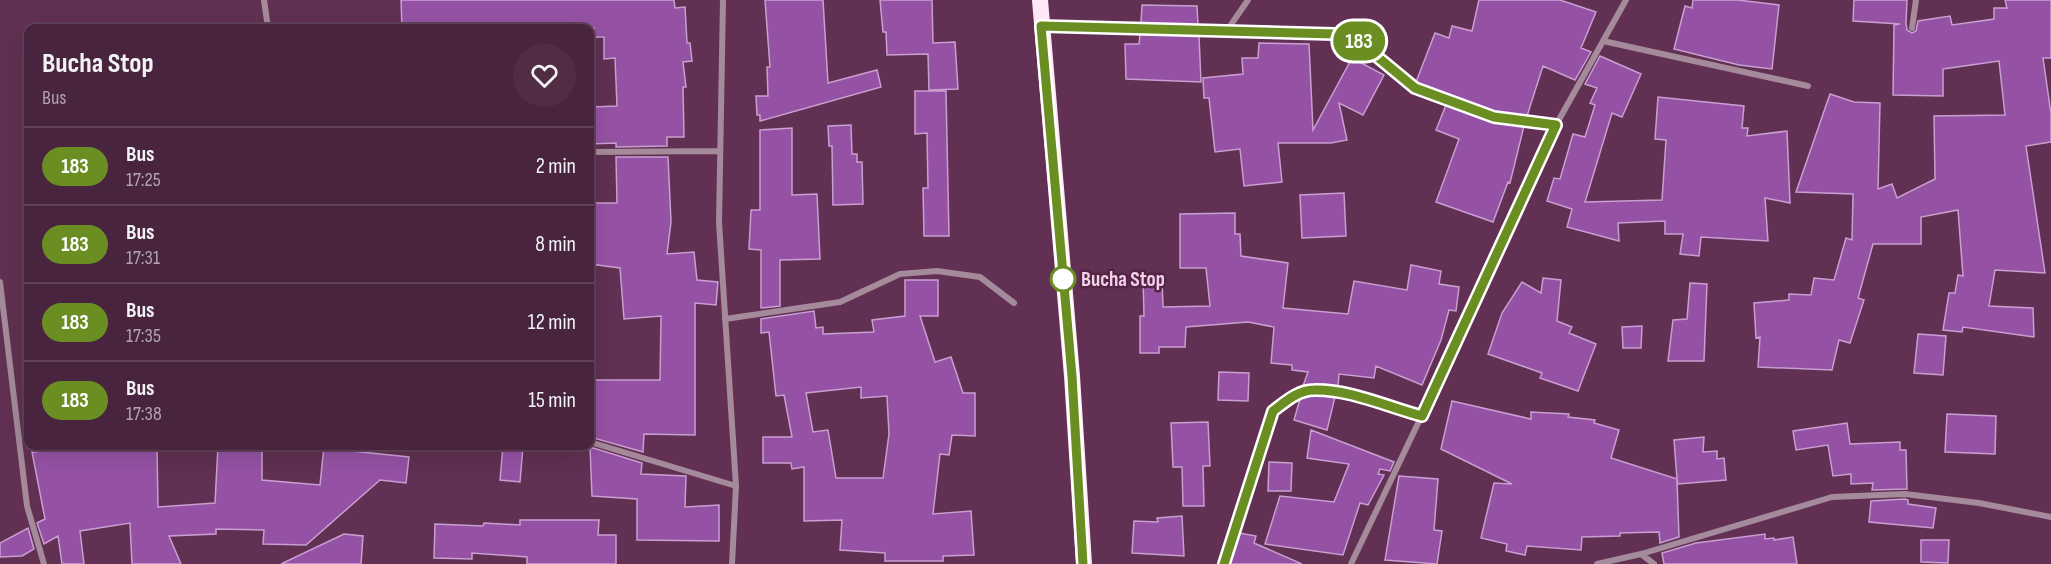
<!DOCTYPE html>
<html lang="en">
<head>
<meta charset="utf-8">
<style>
  body { margin:0; font-family:"Sofia Sans Condensed",sans-serif; background:#502c45; color:#f1f3f6; height:100vh; display:flex; flex-direction:column; font-size:22px; white-space:nowrap }
  * { box-sizing:border-box; margin:0 }
  p { font-size:20px; color:#b1a4b0 }
  .icon { flex:none; width:33px; height:33px; fill:none; stroke:currentColor; stroke-width:2; stroke-linecap:round; stroke-linejoin:round }
  .map { position:relative; flex:1; overflow:hidden }
  .sheet { position:absolute; left:24px; top:24px; width:570px; height:426px; display:flex; flex-direction:column; background:#49243e; border-radius:12px; box-shadow:0 6px 24px #0002,0 0 0 2px #614158 }
  .sheet>* { flex:none }
  .badge { padding:0 12px; border-radius:20px; font-size:21px; line-height:39px }
  .map>.badge { position:absolute; translate:-50% -50%; box-shadow:0 0 0 3px #fff }
  .round { display:grid; place-items:center; flex:none; width:63px; height:63px; border-radius:32px; background:#502c45 }
  .overview { display:flex; align-items:center; justify-content:space-between; height:102px; padding:0 18px }
  h1 { font-size:28px; font-weight:700; line-height:45px }
  ul { padding:0; list-style:none }
  li { display:flex; align-items:center; gap:18px; height:78px; padding:0 18px; border-top:2px solid #614158 }
  li div { flex:1 }
  li b { display:block; font-size:22px }
  li em { font-style:normal }
  li .badge { min-width:66px; font-weight:700; text-align:center }
  .map>svg:first-child { display:block }
</style>
</head>
<body>
<div class="map">
<svg width="2051" height="564" viewBox="0 0 2051 564">
  <rect width="100%" height="100%" fill="#613052"/>
  <path fill="#9552a4" stroke="#c99fd2" stroke-width="1.5" fill-rule="evenodd" d="M401,0H674L675,8L685,7L687,43H690L692,61L683,62L686,87H683L684,137H667V146L616,147V143L590,144V107L617,106L615,58L604,59V37H593L594,28H402Z
    M765,0H823L828,83L877,70L881,87L760,121V115H757L756,96H768L767,67H770Z
    M880,0H932L933,43L955,42L958,89L929,90L928,54L887,55L886,32H883Z
    M1479,0H1560L1596,12L1581,48L1591,52L1575,80L1543,66L1527,116L1495,112L1416,82L1435,33L1449,38L1452,26L1472,31Z
    M1693,0H1738L1779,5L1772,69L1739,65L1674,49L1685,6L1692,8Z
    M1854,0H1907L1906,23L1907,30L1912,33L1916,31L1918,21L1950,16L1952,25L1994,19V8H2007L2005,0H2051V58H2043L2051,114V142L2026,146L2045,273L1995,270L1989,306L2033,308L2034,337L1963,327L1962,332L1943,330L1949,293H1955L1958,275L1963,276L1958,210L1921,217V244H1873L1858,298L1864,300L1850,343L1839,340L1832,370L1758,367L1760,337L1756,338L1754,303L1789,300V294L1811,295L1814,278L1834,280L1846,238L1852,240L1853,194L1796,192L1830,94L1854,102L1880,103L1878,189L1892,184L1897,198L1935,179L1934,116L2005,115L1999,61L1943,69V96L1893,95L1894,25L1900,24L1853,21Z
    M1142,5L1197,6L1198,25L1141,23Z
    M1140,34L1199,36L1201,82L1126,79L1125,44H1139Z
    M1259,43L1309,44L1313,130L1352,58L1384,75L1363,115L1339,103L1347,140L1331,143H1278L1282,182L1244,186L1240,149L1215,152L1209,98H1204L1203,78L1243,74L1242,58H1258Z
    M1600,56L1641,74L1622,117L1612,113L1585,202L1662,200L1666,140L1655,139L1658,97L1744,106L1742,128H1748L1747,136L1787,131L1790,203L1765,198L1768,241L1701,237L1699,256L1680,254L1683,234H1665V221L1618,223L1619,241L1567,227L1572,209L1547,201L1554,178L1560,179L1573,134L1585,137L1595,105L1590,103L1597,88L1585,84Z
    M915,91H946L949,236H924L923,188H928L927,133L915,134Z
    M1446,105L1492,122L1524,126L1510,183L1508,182L1493,222L1436,202L1459,139L1436,130Z
    M851,125L852,154H857V162H862L863,204L833,205L832,146H829L828,126Z
    M792,128V195L817,194L820,259L780,260V306L761,308V250L749,249L751,210H760V130Z
    M616,157H668L671,222L667,254L694,252L697,280L718,282L716,305L695,303V435L644,434L643,452L590,437V380H660L661,316L624,319L620,268L590,264V203H617Z
    M1344,193L1346,236L1302,238L1300,195Z
    M1235,213V234H1240L1241,256L1288,263L1283,308L1348,314L1354,281L1407,290L1411,265L1441,271L1439,284L1459,287L1456,311L1449,310L1441,340L1422,385L1376,366L1374,378L1339,374L1338,387L1303,386L1308,372L1292,370V365L1271,363L1274,327L1248,322L1186,327L1185,347H1159V353H1140V316H1144L1143,279H1162L1163,307L1210,306L1206,268H1180V214Z
    M1543,278L1561,280L1557,321L1572,327L1569,333L1596,344L1578,391L1540,378L1542,373L1488,354L1502,313L1522,282L1541,293Z
    M905,280H938V316H920L935,362L951,357L963,393H975V436L952,435L949,455L940,454L933,514L971,511L974,555L943,556V561H885V553L840,550L842,520L804,521V467L792,469L791,463H763V437H792L784,395L776,396L769,332L761,333V319L814,311L816,328L823,327V334L874,332L872,320L905,316ZM861,387V398L887,396L889,434L883,478H836L828,430L813,432L806,393Z
    M1690,283L1707,284L1704,361H1668L1673,320L1687,319Z
    M1642,326L1641,348H1623L1622,327Z
    M1918,334L1946,336L1943,375L1914,373Z
    M1219,372L1249,373L1248,401L1218,400Z
    M1314,395L1335,397L1327,430L1294,420L1300,399Z
    M1452,401L1531,419V412L1569,414L1568,417L1595,420L1594,423L1619,430L1611,458L1677,479L1674,440L1704,437L1703,452L1717,451V459L1724,458L1726,480L1678,484L1677,480L1679,537L1660,543L1659,532L1620,533V536L1582,537L1581,550L1527,546L1525,555L1506,551L1507,544L1481,538L1494,483L1512,484L1441,449Z
    M1947,414L1996,416L1995,454L1945,452Z
    M1208,422L1210,466H1203L1204,506H1183L1182,467H1173L1171,423Z
    M1847,423L1850,444L1900,442V450H1906L1907,489L1872,490L1873,483L1851,484V474L1833,476L1828,445L1796,450L1793,431Z
    M1311,430L1394,462L1390,471L1380,469L1378,474L1384,475L1368,505L1360,503L1343,555L1265,544L1280,496L1334,502L1349,464L1307,458Z
    M35,446H116V449L157,446L158,507L215,503L218,446H262V480L320,485L324,446H353L352,451L409,457L406,483L380,480L306,545L263,544L264,530L216,529V534L169,536L181,564H132L130,523L80,531L84,564H62L58,536L44,544L37,523L45,519L32,452H36Z
    M503,446H523L520,482L500,480Z
    M590,447L642,463L641,474L686,476L685,507L719,505V541L637,540V499L592,496Z
    M1269,462L1292,463L1291,491H1268Z
    M1399,476L1438,479L1434,530L1442,531L1437,564L1385,560Z
    M1905,499L1908,500V504L1936,508L1933,528L1869,522L1871,501Z
    M1182,516L1184,556L1132,553L1134,521L1158,522L1157,518Z
    M520,520H599L598,535H616V564H527V557L472,553V559L434,558L435,524L483,526L484,523L520,525Z
    M28,528L34,549L22,556L0,557V543Z
    M1239,533L1256,536L1254,543L1302,564H1230Z
    M344,534L363,536L361,564H281Z
    M1765,534V539L1774,538V540L1793,537L1797,564H1664L1662,553L1696,543Z
    M1921,540H1949L1948,563L1921,562Z"/>
  <g fill="none" stroke-linecap="round" stroke-linejoin="round">
    <path stroke="#a48a9a" stroke-width="6" d="M264,0L268,28
      M723,0L719,222L736,486L732,564
      M1045,26L1334,34L1357,40L1415,88L1494,117L1556,125
      M1912,28L1916,0
      M1228,29L1248,0
      M1603,41L1808,86
      M590,152L718,151
      M0,282L27,506L44,564
      M725,319L840,302L900,274L937,271L980,277L1014,303
      M590,442L736,486
      M1641,554L1654,564
      M1224,564L1273,411C1285,402 1298,390 1314,390C1349,389 1388,407 1422,416
      M1351,564L1481,291L1556,125L1626,0
      M1597,564L1641,554L1832,497L1905,494L1979,503L2051,517"/>
    <path stroke="#fee8f6" stroke-width="16" d="M1040,0L1072,376L1084,564"/>
  </g>
  <g fill="none" stroke-linecap="round" stroke-linejoin="round">
    <g stroke="#fff" stroke-width="14">
      <path id="line" d="M1083,564L1072,376L1041,26L1334,34L1357,40L1415,88L1494,117L1556,125L1422,416C1388,407 1349,389 1314,390C1298,390 1285,402 1273,411L1224,564"/>
    </g>
    <use href="#line" stroke="#6b8e23" stroke-width="9"/>
  </g>
  <circle fill="#fff" stroke="#6b8e23" stroke-width="3" cx="1063" cy="279" r="12"/>
  <g text-anchor="middle" dominant-baseline="central" stroke-width="5" stroke-linejoin="round" paint-order="stroke">
    <g font-size="21" font-weight="bold" fill="#f1d2e6" stroke="#552547" text-anchor="start">
      <text x="1081" y="279">Bucha Stop</text>
    </g>
  </g>
</svg>
<b class="badge" style="left:1359px;top:41px;background:#6b8e23;color:#fff">183</b>
<section class="sheet">
<div class="overview"><div><h1>Bucha Stop</h1><p>Bus</p></div><a class="round"><svg class="icon" aria-label="heart" viewBox="0 0 24 24"><path d="M12 20l-8-8c-3-5 5-10 8-4 3-6 11-1 8 4z"/></svg></a></div>
<ul>
<li><span class="badge" style="background:#6b8e23;color:#fff">183</span><div><b>Bus</b><p>17:25</p></div><em>2 min</em></li>
<li><span class="badge" style="background:#6b8e23;color:#fff">183</span><div><b>Bus</b><p>17:31</p></div><em>8 min</em></li>
<li><span class="badge" style="background:#6b8e23;color:#fff">183</span><div><b>Bus</b><p>17:35</p></div><em>12 min</em></li>
<li><span class="badge" style="background:#6b8e23;color:#fff">183</span><div><b>Bus</b><p>17:38</p></div><em>15 min</em></li>
</ul>
</section>
</div>
</body>
</html>
